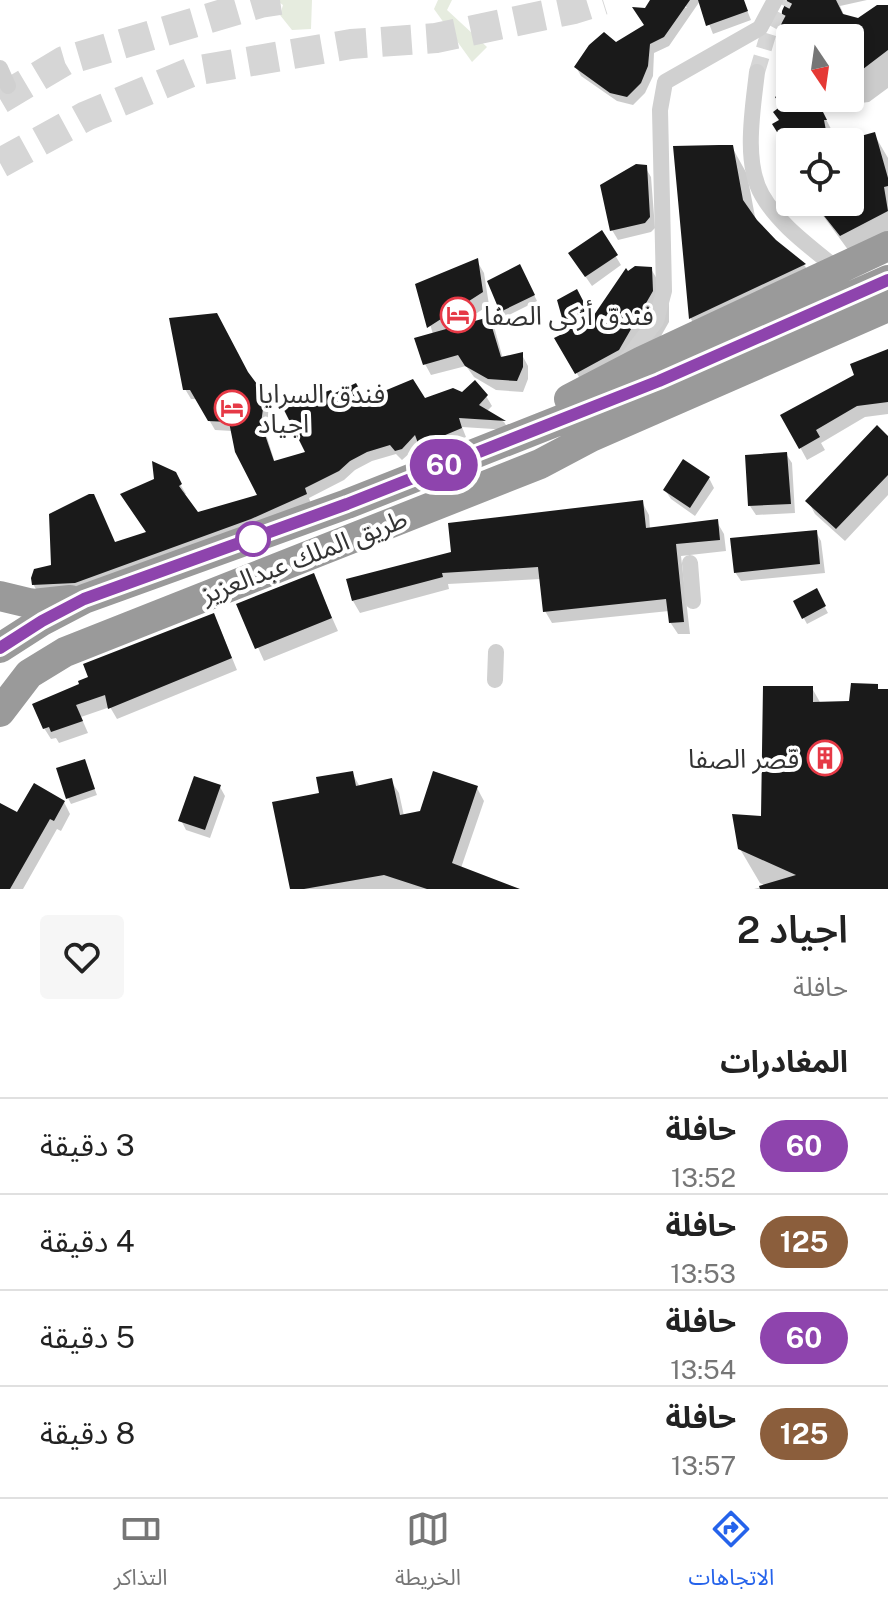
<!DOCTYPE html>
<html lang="ar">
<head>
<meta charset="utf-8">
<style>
  body { margin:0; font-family:"Public Sans","Noto Sans Arabic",sans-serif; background:#f6f6f6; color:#222; direction:rtl; height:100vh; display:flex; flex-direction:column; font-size:30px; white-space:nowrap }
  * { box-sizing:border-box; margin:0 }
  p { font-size:26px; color:#767676 }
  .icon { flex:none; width:44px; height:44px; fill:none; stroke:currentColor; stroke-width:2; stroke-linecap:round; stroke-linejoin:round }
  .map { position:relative; height:889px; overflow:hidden; direction:ltr }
  .side { display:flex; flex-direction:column; background:#fff; flex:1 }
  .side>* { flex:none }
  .badge { padding:0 16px; border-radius:26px; font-size:28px; line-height:52px }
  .needle { width:52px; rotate:167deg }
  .fabs { position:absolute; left:776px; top:24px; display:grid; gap:16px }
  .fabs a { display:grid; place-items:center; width:88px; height:88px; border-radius:8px; background:#fff; box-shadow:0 4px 12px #0003; font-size:40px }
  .map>.badge { position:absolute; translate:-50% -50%; box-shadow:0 0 0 4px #fff }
  h2 { padding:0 40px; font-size:30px; line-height:72px }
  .round { display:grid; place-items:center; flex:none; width:84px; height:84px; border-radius:8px; background:#f6f6f6 }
  .overview { display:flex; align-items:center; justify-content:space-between; height:136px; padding:0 40px }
  h1 { font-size:38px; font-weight:600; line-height:60px }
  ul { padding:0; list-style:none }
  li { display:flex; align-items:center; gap:24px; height:96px; padding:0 40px; border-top:2px solid #e0e0e0 }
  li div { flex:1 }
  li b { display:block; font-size:30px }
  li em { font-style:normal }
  li .badge { min-width:88px; font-weight:700; text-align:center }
  .menu { display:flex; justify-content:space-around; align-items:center; height:112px; border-top:2px solid #e0e0e0; background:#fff; font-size:22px; color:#767676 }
  .menu a { display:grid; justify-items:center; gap:4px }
  .menu .selected { color:#2563eb }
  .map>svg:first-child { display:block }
</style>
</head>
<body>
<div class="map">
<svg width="888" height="889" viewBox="0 0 888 889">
  <rect width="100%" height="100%" fill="#fff"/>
  <path fill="#e6ecdf" d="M276,0H312L311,29L292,30L280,15L283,5Z
    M438,0H452L447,10L487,47L472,62L434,9Z"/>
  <path fill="#0003" d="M652,0L687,8L680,0H743L751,20L713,34L700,1L669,46L654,53L653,76L645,93L633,105L617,101L581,76L576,67L646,26V10Z
    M790,0H867L840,6L845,17L858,20L888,7V88L869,102L820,108L838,142H790V151L775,125L781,121L786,93L782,87L790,81V98H850V38H791Z
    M874,134L888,158V245L857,262L813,202H850V142H846Z
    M732,147L747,174L756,222L774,241L805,266L820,292L706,345L691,319L675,148Z
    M645,167L651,177L655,228L651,232L618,240L612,230Z
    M601,232L621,265L592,286L576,263Z
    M477,261L484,273L489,305L456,327L488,319L495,330L503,359L522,355L528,366V379L523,392L496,390L474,377L466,366L431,375L425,364L433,334L418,286Z
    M651,269L669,299V322L636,380L594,403L557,339L593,320Z
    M523,272L537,301L505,317L489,282Z
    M888,351V414L865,417L821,443L825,450L807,460L783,416L857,376Z
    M248,376L269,407L266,434L275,463L307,453L333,397L364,401L424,400L462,394L486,396L492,406L486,412L504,422L509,430L462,427L466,437L426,454L420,444L402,460L396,454L372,461L355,470L344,480L309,498L311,504L81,592L39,594L33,584L116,544L148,533L174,474L186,494L184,495L197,514L260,496L232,431L215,430L197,399H191L185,389Z
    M888,438V495L845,541L815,514L808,501Z
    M786,454L792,463L795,513L756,515L750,506Z
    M709,478L714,488L695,516L671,499L665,490Z
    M642,502L649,515L650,529L717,522L724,534L726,551L681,556L690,634H678L670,622L669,611L552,623L545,611L541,579L448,584L449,589L360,613L353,601Z
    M816,532L821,541L825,573L741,581L735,572Z
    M313,575L338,631L264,661L239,605Z
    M816,591L828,613L807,624L795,602Z
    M219,626L237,670L117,719L110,707L81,717L88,733L59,743L56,738L51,739L44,728L81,686Z
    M876,686L879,691H888V889H754L766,886L760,883L740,849L763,818L812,688L821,704L851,703Z
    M84,761L97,795L71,804L68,798Z
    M352,773L360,787L391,781L399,793L404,816L421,812L477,788L484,801L461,868L518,889H292L321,795Z
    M220,787L225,796L210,838L186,830L181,820Z
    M64,802L70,814L61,831L57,829L23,889H0V805L17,815Z"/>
  <path fill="#1a1a1a" d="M650,0H690L664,37L650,44L648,66L641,83L627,97L610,93L574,67L589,45L604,32L616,42L644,25L632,7L645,8Z
    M698,0H744L748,11L706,26Z
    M787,0H836L843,14L858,18L877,5H888V50L850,79V38H791L781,25L782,11Z
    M790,87V98H816L827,120H824L827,136L782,140L772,124L779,120L773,112L781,106L775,97Z
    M875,132L888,178V186L884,187L888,211L840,236L813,202H850V139Z
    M719,145H733L743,200L757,220L776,240L806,264L689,319L673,146Z
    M636,164L647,165L650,217L645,223L610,231L600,185Z
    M602,230L618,255L585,277L568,253Z
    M478,258L483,292L427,328L415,284Z
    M520,264L535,295L500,312L487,281Z
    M635,266L652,267L653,291L619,350L575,374L554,338L566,332L557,300L577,289L592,318L626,268L628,271Z
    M217,313L248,372L265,395L261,423L274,461L305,452L282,406L331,390L333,394L356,383L365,399L413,379L425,398L453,388L462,392L475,380L488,395L479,405L506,421L459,418L462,428L419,446L415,435L402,449L395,451L390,445L367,452L350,461L339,471L305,488L307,494L251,519L75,583L32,585L31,578L34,569L51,565L49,514L89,494H94L115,542L146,532L120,494L154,479L152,461L176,472L182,484L179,486L198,512L257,495L235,452L229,422L208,421L190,390H183L169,318Z
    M489,317L501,357L523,352V367L517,381L488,379L465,366L458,355L423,365L414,338Z
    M888,349V402L857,406L816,430L820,437L799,449L780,415L854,375L850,364Z
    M877,425L888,436V475L836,529L805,501Z
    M787,452L791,504L748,506L745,455Z
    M683,459L710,477L690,508L663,490Z
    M643,500L646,528L718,519L720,540L676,544L684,622L669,623L666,599L543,612L538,567L442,573L443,577L352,601L346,579L451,552L448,523Z
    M817,530L820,564L734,573L730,538Z
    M314,573L332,618L255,649L236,604Z
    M817,588L826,606L802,619L793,601Z
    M214,613L232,658L108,709L105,695L76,705L83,721L51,732L49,727L43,729L32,704L79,684L78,681L88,677L83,664Z
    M851,683L878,684V689H888V889H760L759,886L796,875L738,849L732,814L761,816L763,686H813V702L849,701Z
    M85,759L95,789L66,799L56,768Z
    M353,771L356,786L392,778L400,815L420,811L433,771L478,786L452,863L520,889H427L384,875L304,889H290L272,802L319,793L316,777Z
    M194,776L221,785L205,830L178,821Z
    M34,783L65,801L54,821L50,819L10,889H0V803L17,812Z"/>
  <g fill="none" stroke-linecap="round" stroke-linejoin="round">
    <path stroke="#d6d6d6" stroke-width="16" stroke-dasharray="16 8" stroke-linecap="butt" d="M757,72L770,28L785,0"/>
    <path stroke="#d6d6d6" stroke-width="30" stroke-dasharray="30 15" stroke-linecap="butt" d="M0,99L64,61L260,3L280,0
      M0,163L86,116L194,71L351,44L436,38L574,9L603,0"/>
    <path stroke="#d0d0d0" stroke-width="16" d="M0,68L8,86
      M757,72C753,108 743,162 762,195C779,225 811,247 837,269
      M624,363L656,321L664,291L660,110L665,82L760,28L775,0
      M690,563L693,601
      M495,680L496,652"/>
    <path stroke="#9a9a9a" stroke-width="30" d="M569,399L642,361L888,246
      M0,596L33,604L70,600
      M0,648L42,621L84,599L347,504L659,381L888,280
      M0,712L29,674L65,652L540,464L591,437L888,307"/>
  </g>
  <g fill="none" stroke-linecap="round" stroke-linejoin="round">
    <g stroke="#fff" stroke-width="18">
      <path id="line" d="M0,648L42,621L84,599L347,504L659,381L888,280"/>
    </g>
    <use href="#line" stroke="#8e44ad" stroke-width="12"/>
  </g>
  <defs>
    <g id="hotel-ring" transform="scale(1.8)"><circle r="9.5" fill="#fff" stroke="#e63946" stroke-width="1.5"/><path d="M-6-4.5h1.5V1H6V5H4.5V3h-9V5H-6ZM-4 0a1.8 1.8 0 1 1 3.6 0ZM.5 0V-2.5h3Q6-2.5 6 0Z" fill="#e63946"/></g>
    <g id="building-ring" transform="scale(1.8)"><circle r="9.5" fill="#fff" stroke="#e63946" stroke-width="1.5"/><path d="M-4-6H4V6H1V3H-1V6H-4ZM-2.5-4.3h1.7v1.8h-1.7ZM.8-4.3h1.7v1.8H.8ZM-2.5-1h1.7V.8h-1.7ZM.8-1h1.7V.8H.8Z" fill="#e63946"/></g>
  </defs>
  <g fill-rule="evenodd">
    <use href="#hotel-ring" x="458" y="315"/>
    <use href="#hotel-ring" x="232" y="408"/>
    <use href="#building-ring" x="825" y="758"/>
  </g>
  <circle fill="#fff" stroke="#8e44ad" stroke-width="4" cx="253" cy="539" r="16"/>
  <g text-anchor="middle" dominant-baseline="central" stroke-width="8" stroke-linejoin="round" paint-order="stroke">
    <g font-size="26" fill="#333" stroke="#fff" text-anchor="start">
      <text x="484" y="315">فندق أزكى الصفا</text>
      <text x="258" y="393">فندق السرايا<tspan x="258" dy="30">اجياد</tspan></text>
      <text x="799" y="758" text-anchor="end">قصر الصفا</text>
    </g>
    <g font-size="26" fill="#333" stroke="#fff">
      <text transform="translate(304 556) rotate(-21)">طريق الملك عبدالعزيز</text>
    </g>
  </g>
</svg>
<div class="fabs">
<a><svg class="needle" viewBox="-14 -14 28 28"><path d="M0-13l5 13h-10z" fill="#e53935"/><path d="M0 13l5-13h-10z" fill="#767676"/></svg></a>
<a><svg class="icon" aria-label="locate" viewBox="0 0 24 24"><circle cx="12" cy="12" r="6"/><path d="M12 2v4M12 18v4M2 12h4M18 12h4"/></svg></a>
</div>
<b class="badge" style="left:444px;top:465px;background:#8e44ad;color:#fff">60</b>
</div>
<section class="side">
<div class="overview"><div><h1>اجياد 2</h1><p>حافلة</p></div><a class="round"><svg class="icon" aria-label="heart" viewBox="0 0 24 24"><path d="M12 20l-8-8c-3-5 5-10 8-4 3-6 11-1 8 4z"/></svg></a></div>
<h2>المغادرات</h2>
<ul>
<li><span class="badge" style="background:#8e44ad;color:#fff">60</span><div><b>حافلة</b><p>13:52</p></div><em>3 دقيقة</em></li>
<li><span class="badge" style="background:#8b5e3c;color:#fff">125</span><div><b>حافلة</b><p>13:53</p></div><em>4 دقيقة</em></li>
<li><span class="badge" style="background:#8e44ad;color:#fff">60</span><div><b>حافلة</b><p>13:54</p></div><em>5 دقيقة</em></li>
<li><span class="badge" style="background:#8b5e3c;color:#fff">125</span><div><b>حافلة</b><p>13:57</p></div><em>8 دقيقة</em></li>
</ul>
</section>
<nav class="menu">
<a class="selected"><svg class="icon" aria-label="directions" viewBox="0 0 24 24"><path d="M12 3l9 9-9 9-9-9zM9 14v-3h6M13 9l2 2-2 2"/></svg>الاتجاهات</a>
<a><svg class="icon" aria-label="map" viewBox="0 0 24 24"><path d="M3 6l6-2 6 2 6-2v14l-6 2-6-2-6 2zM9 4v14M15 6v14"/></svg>الخريطة</a>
<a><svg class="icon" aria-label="tickets" viewBox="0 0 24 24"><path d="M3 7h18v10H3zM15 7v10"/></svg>التذاكر</a>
</nav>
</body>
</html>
